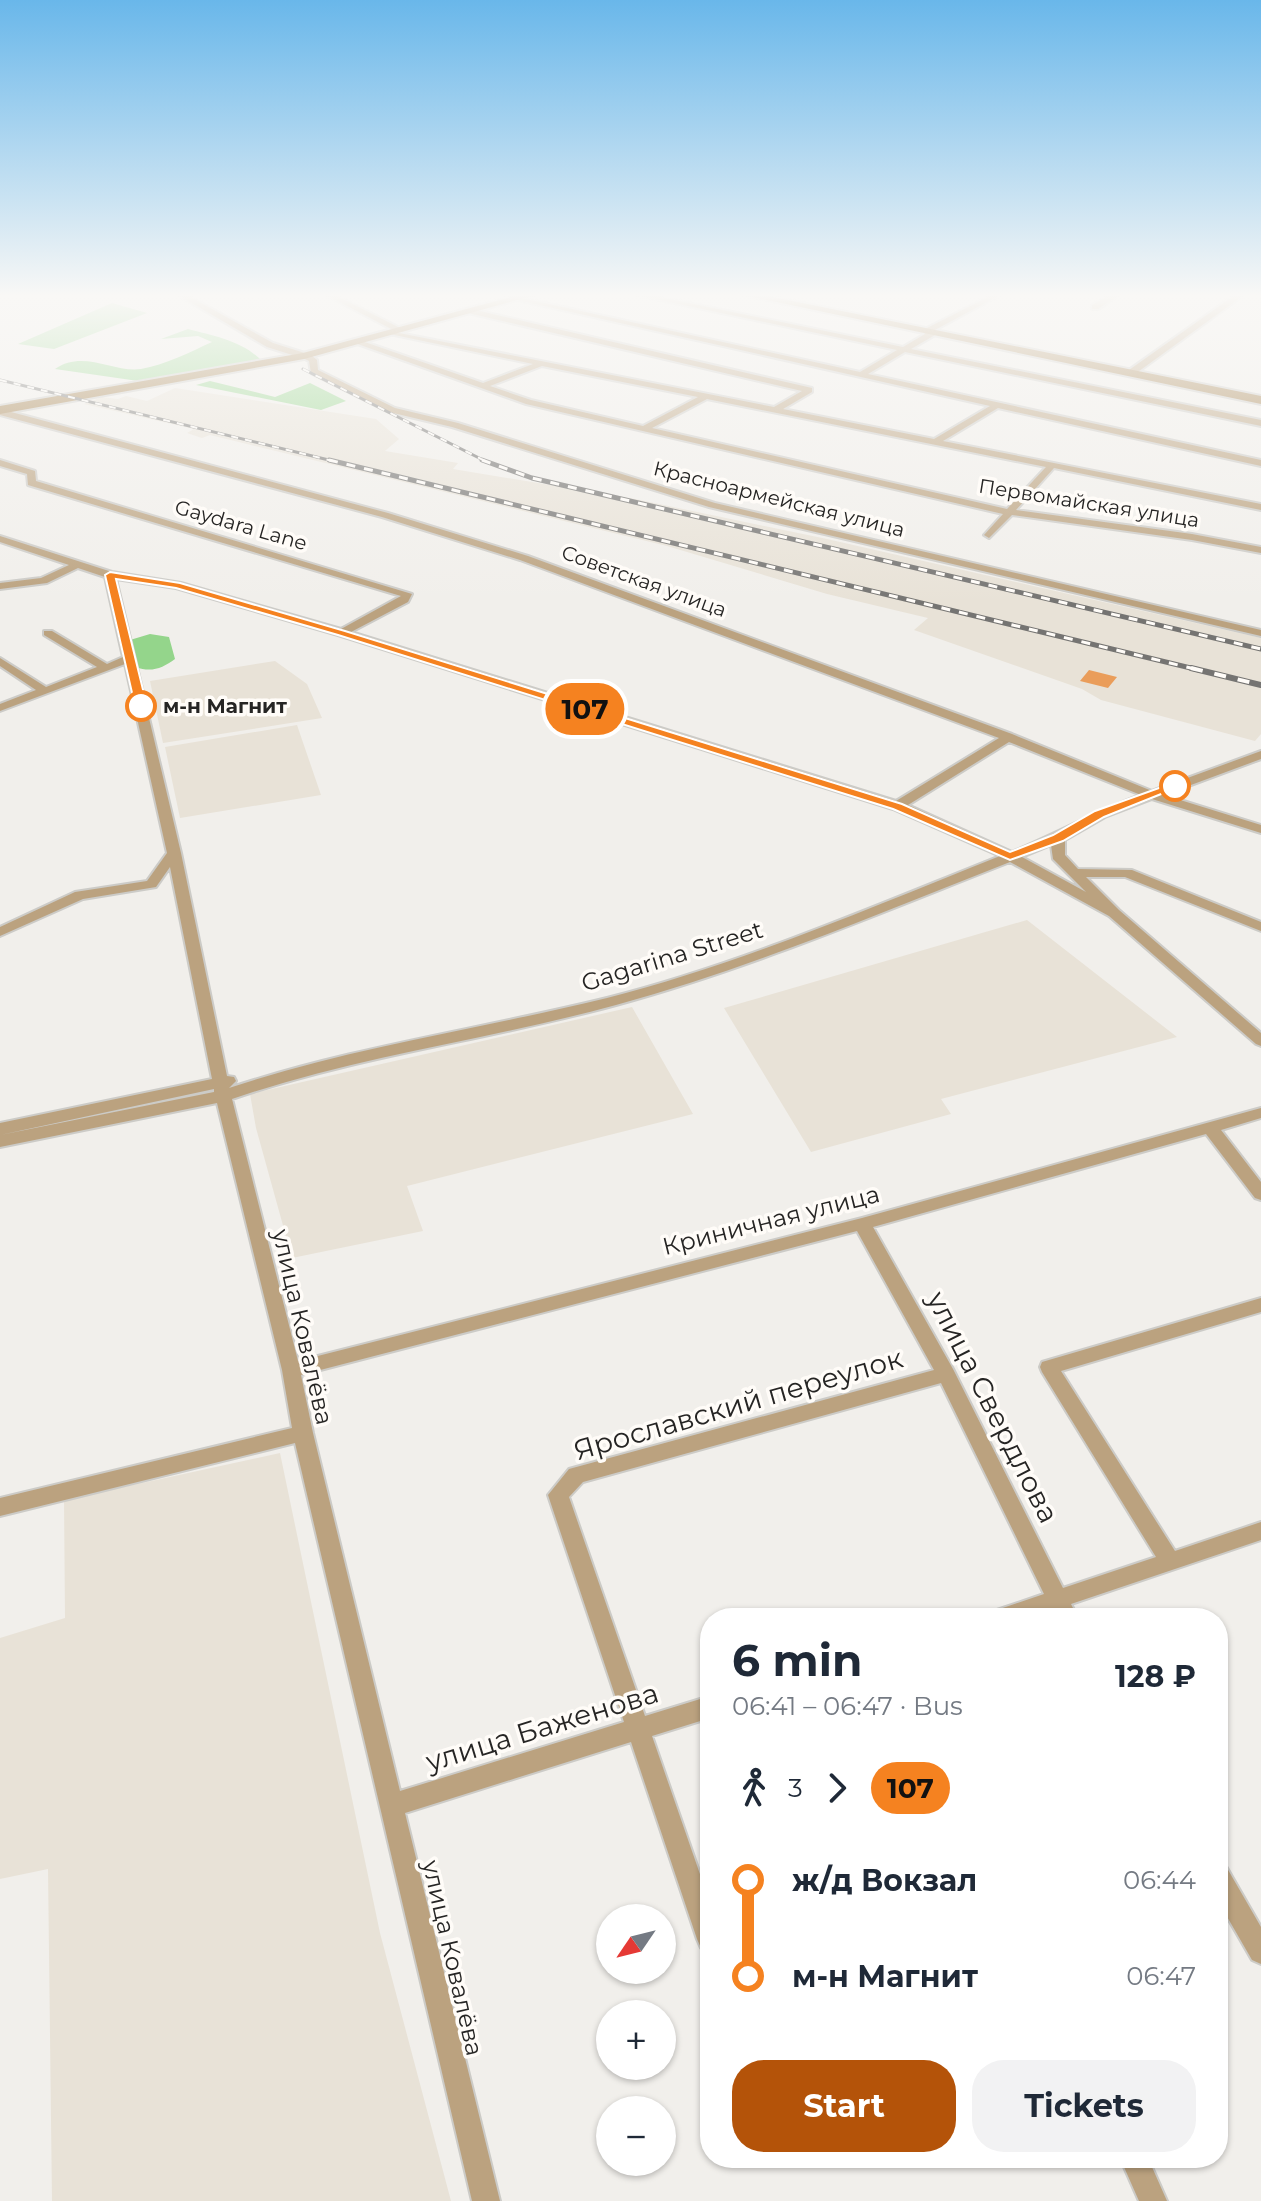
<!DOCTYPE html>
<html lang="en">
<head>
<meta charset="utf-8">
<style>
  body { margin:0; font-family:Montserrat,sans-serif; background:#f2f2f3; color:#1f2937; height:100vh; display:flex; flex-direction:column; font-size:30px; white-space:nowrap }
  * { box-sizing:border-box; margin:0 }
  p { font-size:26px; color:#747a83 }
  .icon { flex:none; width:44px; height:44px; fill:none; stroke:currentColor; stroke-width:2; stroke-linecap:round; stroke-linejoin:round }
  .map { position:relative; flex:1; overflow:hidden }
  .details { position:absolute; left:700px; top:1608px; width:528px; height:560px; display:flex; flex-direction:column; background:#fff; border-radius:32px; box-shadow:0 2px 6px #0004 }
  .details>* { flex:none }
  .badge { padding:0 16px; border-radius:26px; font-size:28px; line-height:52px }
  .needle { width:52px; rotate:235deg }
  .tools { position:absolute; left:596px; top:1904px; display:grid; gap:16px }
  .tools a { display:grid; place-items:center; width:80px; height:80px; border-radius:50%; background:#fff; box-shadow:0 2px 6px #0004; font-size:40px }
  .map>.badge { position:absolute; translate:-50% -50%; box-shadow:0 0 0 4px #fff }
  .legs { display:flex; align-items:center; gap:12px; height:88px; padding:0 32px; font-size:26px }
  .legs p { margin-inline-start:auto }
  .summary { display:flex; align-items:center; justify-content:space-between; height:136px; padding:0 32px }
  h1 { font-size:44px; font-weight:700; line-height:60px }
  .cta { display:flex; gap:16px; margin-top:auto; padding:16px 32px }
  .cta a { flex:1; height:92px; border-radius:32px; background:#b45309; color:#fff; font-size:32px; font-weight:700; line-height:92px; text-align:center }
  .cta a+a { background:#f2f2f3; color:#1f2937 }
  ul { padding:0 32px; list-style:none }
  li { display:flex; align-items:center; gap:28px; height:96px; font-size:30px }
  li i { display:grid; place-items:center; width:12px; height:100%; margin:0 10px; background:currentColor }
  li i::after { content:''; width:20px; height:20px; margin:-10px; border:6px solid; border-radius:50%; background:#fff }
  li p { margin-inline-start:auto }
  li:first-child i { background:linear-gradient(#0000 50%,currentColor 0) }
  li:last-child i { background:linear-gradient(currentColor 50%,#0000 0) }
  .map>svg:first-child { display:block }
</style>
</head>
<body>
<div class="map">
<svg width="1261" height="2201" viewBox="0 0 1261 2201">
  <rect width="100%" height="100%" fill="#f1efeb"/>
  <path fill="#e8e2d7" d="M175,388L376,419L399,439L385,451L458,463L453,469L635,499L827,539L1261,638V734L1255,741L1101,700L1082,689L914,630L928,618L827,594L667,546L210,435L202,438L187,433L194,429L84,404L102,397L118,399L126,396L147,401Z
    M275,661L307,684L322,718L163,743L150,681Z
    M297,725L321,795L180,818L165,747Z
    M1027,920L1177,1037L941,1099L951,1114L811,1152L724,1008Z
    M632,1007L693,1114L407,1186L423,1231L292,1258L256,1128L250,1094Z
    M280,1453L380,1933L451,2201H52L48,1869L0,1879V1638L65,1618L64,1500Z"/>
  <path fill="#94d58b" d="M112,303L147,313L54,349L18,344Z
    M188,329C214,336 243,341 262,361L152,383L55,369C83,349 114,373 141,369C165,365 190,352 212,342L198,336L161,339Z
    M210,381L275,397L310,383L346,401L321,410L196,385Z
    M150,634L169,637L175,659C163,668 151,673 136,667L130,640Z"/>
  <path fill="#ea9d5a" d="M1089,670L1117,677L1108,688L1080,681Z"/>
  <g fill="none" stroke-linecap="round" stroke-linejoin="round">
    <g stroke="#cccbc7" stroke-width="4">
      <path id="street" d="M178,295H187L273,343L311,355L317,360L318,370L395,408L458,423L715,503L1261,630V636L709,507L452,427L389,412L311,373L309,361L305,359L267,347Z
        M326,295H335L404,330L397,332Z
        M636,295H650L903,347L925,334L923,330L992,295H1000L933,331L935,335L911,349L1261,420V426L905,352L868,374L1261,460V466L998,408L943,441L1261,504V510L1054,468L1016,510L1192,534L1261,547V553L1192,540L1012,515L989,538L984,535L1003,514L526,404L352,342L359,340L483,383L533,364L385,333L389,331L774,407L802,391L468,313L471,309L812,388V392L783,409L934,439L990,406L513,299L517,297L860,372L897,350ZM542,366L698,397L643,426L531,400L490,386ZM707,399L1046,467L1007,509L652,428Z
        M1110,295H1119L1098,309H1092V305Z
        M1235,295H1244L1135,374H1129V370Z
        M0,409L388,513L528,556L1012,734L1152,791L1261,751V759L1164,795L1261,825V833L1152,799L1105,817L1065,840V855L1078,869L1132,870L1261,922V931L1125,877H1086L1119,910L1261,1033V1046L1256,1044L1109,916L1010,862C880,913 751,968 616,1005C488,1040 357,1056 232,1099L298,1361L862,1218L1261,1108V1118L1221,1130L1261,1182V1200L1255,1198L1206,1134L873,1227L953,1369L1063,1588L1156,1557L1042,1372L1040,1367L1042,1362L1261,1298V1312L1061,1371L1175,1551L1261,1522V1540L1071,1604L1078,1618H1056L1052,1611L1031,1618H991L994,1611L1044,1594L941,1383L583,1482L569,1497L645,1716L710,1696V1718L652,1736L710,1903V1952L701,1948L697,1939L631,1742L405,1813L500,2201H472L295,1443L0,1516V1498L292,1428L282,1370L217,1103L0,1147V1135L214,1092V1089L0,1135V1123L212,1079L170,867L156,887L83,899L0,936V927L75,892L147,881L167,853L125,664L0,711V704L36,690L0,666V658L46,687L97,667L44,635V631H52L107,664L123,657L105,577L78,568L47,583L0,589V583L41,578L69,565L0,542V536L112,572L181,583L341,629L401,596L28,485L27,474L0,466V460L35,471L36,481L412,594L408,602L351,632L896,801L999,738L520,560L382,517L0,415ZM116,579L176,588L338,635L893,809L1000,856C872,907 741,964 607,998C481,1029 352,1047 229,1088L236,1081L234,1077L227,1076L181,853ZM1009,742L1141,795C1096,811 1056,834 1012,852L908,805ZM1051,845L1053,859L1086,892L1022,857ZM857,1231L934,1370L569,1469L548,1495L624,1722L400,1791L313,1433L301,1375Z
        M1218,1865L1227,1868L1261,1927V1964L1252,1960L1218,1901Z
        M1120,2158H1148L1167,2201H1139Z"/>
    </g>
    <g stroke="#cccbc7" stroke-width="4">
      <path id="secondary" d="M518,295H535L304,359L0,414V406L303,353Z
        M743,295H763L1261,396V404Z"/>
    </g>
    <use href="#street" fill="#bba27f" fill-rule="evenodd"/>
    <use href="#secondary" fill="#a07c46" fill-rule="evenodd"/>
    <g stroke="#757472" stroke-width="3">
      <path id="rail-far2" d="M303,369L487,462
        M0,380L337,462"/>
    </g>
    <g stroke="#757472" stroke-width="5">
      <path id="rail-far1" d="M329,460L1199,670
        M482,460L532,478L1261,649"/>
    </g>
    <g stroke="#757472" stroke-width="6">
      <path id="rail" d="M1191,668L1261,685"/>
    </g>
    <use href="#rail-far2" stroke="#fffcf8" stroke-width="2" stroke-dasharray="7" stroke-linecap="butt"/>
    <use href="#rail-far1" stroke="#fffcf8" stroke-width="3" stroke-dasharray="9" stroke-linecap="butt"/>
    <use href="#rail" stroke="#fffcf8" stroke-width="4" stroke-dasharray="12" stroke-linecap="butt"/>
  </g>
  <linearGradient id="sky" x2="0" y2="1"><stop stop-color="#69b7ea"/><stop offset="0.49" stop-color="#f9f8f6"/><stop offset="1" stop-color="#f9f8f6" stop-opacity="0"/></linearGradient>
  <rect width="1261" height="603" fill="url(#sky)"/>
  <path fill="#f58220" stroke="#fff" stroke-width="2" d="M110,572L180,583L345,631L902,804L1010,852L1053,835L1095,811L1170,784L1181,786L1104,817L1063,841L1010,860L893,809L338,635L176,588L116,579L147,706L141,710L135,706L105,575Z"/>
  <g fill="#fff" stroke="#f58220" stroke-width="4">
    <circle cx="141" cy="706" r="14"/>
    <circle cx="1175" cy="786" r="14"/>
  </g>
  <g text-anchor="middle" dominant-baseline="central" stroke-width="7" stroke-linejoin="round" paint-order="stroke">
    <g font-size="20" fill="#262524" stroke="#fffcf8">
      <text transform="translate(779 499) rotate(14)">Красноармейская улица</text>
      <text transform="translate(1089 503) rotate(9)">Первомайская улица</text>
      <text transform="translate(241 525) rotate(16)">Gaydara Lane</text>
      <text transform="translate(644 581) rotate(20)">Советская улица</text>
    </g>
    <g font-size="20" font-weight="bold" fill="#262524" stroke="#fffcf8" text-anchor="start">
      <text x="163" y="706">м-н Магнит</text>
    </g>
    <g font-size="24" fill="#262524" stroke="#fffcf8">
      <text transform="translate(672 956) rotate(-17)">Gagarina Street</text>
      <text transform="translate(771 1220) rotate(-14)">Криничная улица</text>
      <text transform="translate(303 1327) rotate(77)">улица Ковалёва</text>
      <text transform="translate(453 1958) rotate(77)">улица Ковалёва</text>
    </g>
    <g font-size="28" fill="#262524" stroke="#fffcf8">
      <text transform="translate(738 1404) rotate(-16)">Ярославский переулок</text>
      <text transform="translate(993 1407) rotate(63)">улица Свердлова</text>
      <text transform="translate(542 1727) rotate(-17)">улица Баженова</text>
    </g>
  </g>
</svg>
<div class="tools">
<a><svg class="needle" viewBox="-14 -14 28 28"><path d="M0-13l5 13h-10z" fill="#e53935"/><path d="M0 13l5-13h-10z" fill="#747a83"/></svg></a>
<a>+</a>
<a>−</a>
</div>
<b class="badge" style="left:585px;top:709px;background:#f58220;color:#111">107</b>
<section class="details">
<div class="summary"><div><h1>6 min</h1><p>06:41 – 06:47 · Bus</p></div><b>128 ₽</b></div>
<div class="legs"><svg class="icon" aria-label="walk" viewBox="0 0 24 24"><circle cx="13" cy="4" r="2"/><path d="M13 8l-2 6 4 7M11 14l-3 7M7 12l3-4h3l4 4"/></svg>3<svg class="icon" aria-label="forward" viewBox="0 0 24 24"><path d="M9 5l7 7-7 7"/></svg><b class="badge" style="background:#f58220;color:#111">107</b></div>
<ul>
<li><i style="color:#f58220"></i><b>ж/д Вокзал</b><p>06:44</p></li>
<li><i style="color:#f58220"></i><b>м-н Магнит</b><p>06:47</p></li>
</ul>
<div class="cta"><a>Start</a><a>Tickets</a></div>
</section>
</div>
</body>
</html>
